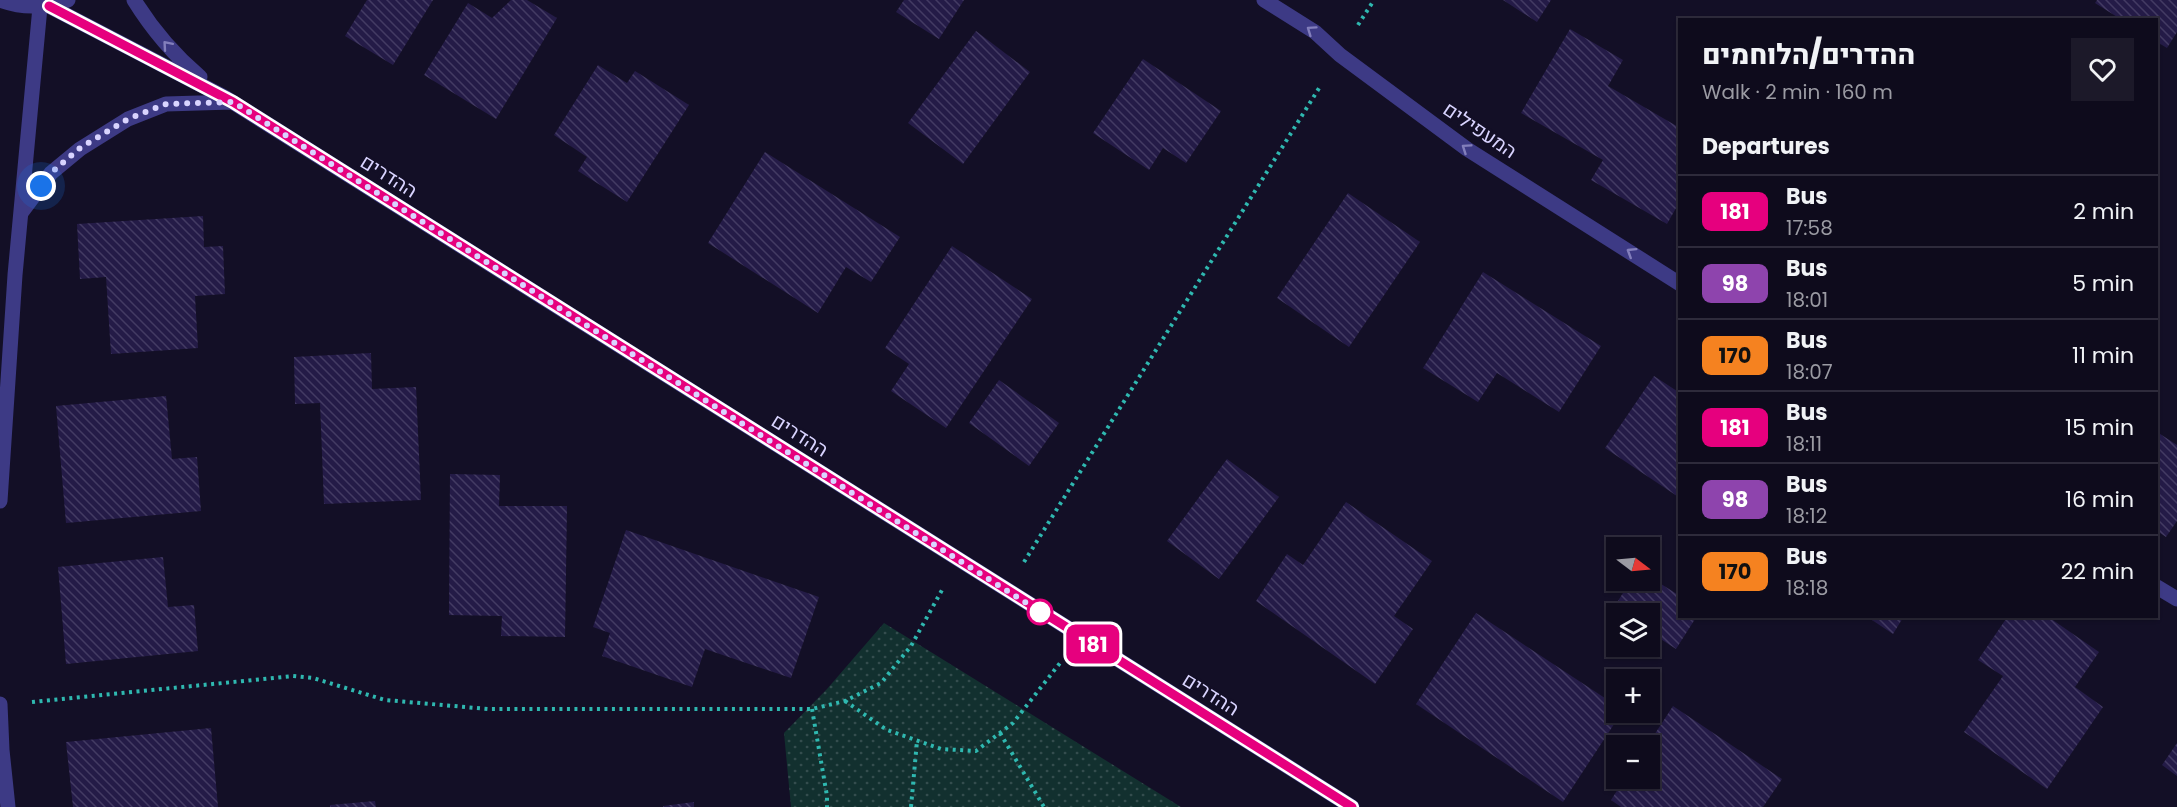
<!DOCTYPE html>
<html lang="en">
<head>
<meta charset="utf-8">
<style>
  body { margin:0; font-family:Poppins,Heebo,sans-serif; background:#1c1929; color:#f1f3f6; height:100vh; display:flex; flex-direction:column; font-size:22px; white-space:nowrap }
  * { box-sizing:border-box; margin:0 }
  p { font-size:20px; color:#9b9ba3 }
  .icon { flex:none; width:33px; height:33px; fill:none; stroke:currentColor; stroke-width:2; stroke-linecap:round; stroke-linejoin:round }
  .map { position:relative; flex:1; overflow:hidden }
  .sheet { position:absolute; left:1678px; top:18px; width:480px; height:600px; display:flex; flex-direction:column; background:#0e0b1c; border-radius:0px; box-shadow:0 2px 4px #0004,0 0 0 2px #2e2b3b }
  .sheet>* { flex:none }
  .badge { padding:0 12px; border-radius:9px; font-size:21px; line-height:39px }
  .needle { width:39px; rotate:106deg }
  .controls { position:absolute; left:1606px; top:537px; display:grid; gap:12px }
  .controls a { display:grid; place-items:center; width:54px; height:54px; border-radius:0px; background:#0e0b1c; box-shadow:0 2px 4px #0004,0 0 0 2px #2e2b3b; font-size:30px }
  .you { position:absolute; width:30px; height:30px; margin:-15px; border:4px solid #fff; border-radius:50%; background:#1a73e8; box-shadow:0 0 0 9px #1a73e833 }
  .map>.badge { position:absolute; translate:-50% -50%; box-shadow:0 0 0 3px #fff }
  h2 { padding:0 24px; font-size:22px; line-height:54px }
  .round { display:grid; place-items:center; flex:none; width:63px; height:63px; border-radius:0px; background:#1c1929 }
  .summary { display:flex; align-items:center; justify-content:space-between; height:102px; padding:0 24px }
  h1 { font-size:28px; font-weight:800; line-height:45px }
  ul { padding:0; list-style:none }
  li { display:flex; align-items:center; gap:18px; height:72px; padding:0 24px; border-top:2px solid #2e2b3b }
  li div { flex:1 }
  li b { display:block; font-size:22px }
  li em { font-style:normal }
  li .badge { min-width:66px; font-weight:700; text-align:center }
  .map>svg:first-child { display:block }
</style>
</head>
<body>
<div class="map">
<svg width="2177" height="807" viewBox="0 0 2177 807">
  <defs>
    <pattern id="park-dots" width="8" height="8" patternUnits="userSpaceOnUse" patternTransform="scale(1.5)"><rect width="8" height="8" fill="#12302f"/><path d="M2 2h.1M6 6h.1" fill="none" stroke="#344d4e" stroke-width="1.8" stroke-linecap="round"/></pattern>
    <pattern id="building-back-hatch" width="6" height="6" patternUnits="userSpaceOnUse" patternTransform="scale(1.5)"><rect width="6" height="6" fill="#241b47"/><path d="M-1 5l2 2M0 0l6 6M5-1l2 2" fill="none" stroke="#433b63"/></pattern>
  </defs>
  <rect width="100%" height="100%" fill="#130f26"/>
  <path fill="url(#park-dots)" d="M884,623L1181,807H791L784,733L827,689Z"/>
  <path fill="url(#building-back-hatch)" d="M367,0H433L393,65L345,36Z
    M511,0H527L557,18L496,119L424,75L468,3L492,18Z
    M904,0H964L939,39L896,12Z
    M1503,0H1551L1537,22Z
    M2097,0H2177V32L2167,48L2157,42V20H2122L2095,3Z
    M1570,29L1623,60L1608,86L1680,128V201L1667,224L1591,180L1603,160L1521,113Z
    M976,31L1030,72L963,164L908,123Z
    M1143,59L1221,111L1186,163L1163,148L1149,170L1093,133Z
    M598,65L627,83L635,71L689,105L627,202L578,171L587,157L554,135Z
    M765,152L900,237L871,282L846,267L818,313L708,243Z
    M1348,193L1420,242L1349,347L1277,298Z
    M203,216L204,247L223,246L225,294L195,296L198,348L111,354L106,277L80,279L77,224Z
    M952,246L1032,299L946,428L891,391L909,364L885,348Z
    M1483,272L1601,346L1559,412L1497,373L1478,402L1423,368Z
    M371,353L372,389L416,387L421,500L324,504L320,403L295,404L294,357Z
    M1654,376L1680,393V498L1605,448Z
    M999,380L1059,423L1029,466L969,423Z
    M166,396L172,459L197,457L201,511L66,523L56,406Z
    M2157,432L2177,445V521L2166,537L2157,531Z
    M1227,459L1279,497L1219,579L1167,541Z
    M450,474L500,475L499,506H567L565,637L501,636L502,616L449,615Z
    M1346,502L1432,561L1394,616L1413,629L1375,684L1256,601L1287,554L1303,565Z
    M626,530L819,597L791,678L705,649L692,687L602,656L610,633L593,627Z
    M163,557L168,607L194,605L198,651L66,664L58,567Z
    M1650,577L1680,596V616H1697L1676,649L1650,632V614H1620L1613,609L1631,580H1650Z
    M1476,613L1617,706V712H1622L1563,802L1416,704Z
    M1866,616H1904L1893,634Z
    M2008,616H2047L2099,652L2075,687L2103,707L2047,789L1964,732L2003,676L1978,660Z
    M1673,706L1782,779L1763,807H1621L1611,800L1625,778H1650V746H1647Z
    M211,728L218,807H73L66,742Z
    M2177,743V776L2162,765Z
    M375,801L376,807H330V805Z
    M694,802V807H663V806Z"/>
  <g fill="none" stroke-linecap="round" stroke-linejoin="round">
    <path stroke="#2fb8b0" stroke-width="4" stroke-dasharray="3 4.5" stroke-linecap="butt" d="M1358,25L1374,0
      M1024,562L1321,85
      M845,701L887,730L941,749L976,751L1013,723L1060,663
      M32,702L293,676L313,678L385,700L488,709H812L845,701L881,683L911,646L942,590
      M812,709L827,796V807
      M1000,733L1044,807
      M911,807L917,741"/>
    <path stroke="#3d3a85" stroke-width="15" d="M0,0C24,9 44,7 68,0
      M134,0C152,29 174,55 200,77
      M1264,0L1315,32L1340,55L1467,149L1680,284
      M49,6L226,98L1352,807
      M21,213L51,173L80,149L128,119L166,104L232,102
      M0,501L15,275L40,7
      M2157,587L2177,599
      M0,704L2,750L8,807"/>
  </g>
  <defs><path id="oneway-chevron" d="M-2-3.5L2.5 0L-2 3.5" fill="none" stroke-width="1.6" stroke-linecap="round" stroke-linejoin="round" transform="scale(1.5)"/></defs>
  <g stroke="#837fbc">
    <use href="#oneway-chevron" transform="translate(1311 30) rotate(-145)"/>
    <use href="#oneway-chevron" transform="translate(167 45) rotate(-131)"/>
    <use href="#oneway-chevron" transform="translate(1466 148) rotate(-146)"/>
    <use href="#oneway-chevron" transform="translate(1631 252) rotate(-148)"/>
  </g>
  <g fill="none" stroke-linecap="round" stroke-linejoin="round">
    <g stroke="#fff" stroke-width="14">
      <path id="line" d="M49,6L233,102L1352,807"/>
    </g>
    <use href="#line" stroke="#e6007e" stroke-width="9"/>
    <path stroke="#d9d4ff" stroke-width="6" stroke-dasharray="0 10.8" d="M41,186L51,173L80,148L128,119L166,104L233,102L1044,614L1040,612"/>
  </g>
  <circle fill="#fff" stroke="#e6007e" stroke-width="3" cx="1040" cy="612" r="12"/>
  <g text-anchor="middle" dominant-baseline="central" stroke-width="5" stroke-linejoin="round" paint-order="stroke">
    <g font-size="20" fill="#d9d4ff" stroke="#130f26">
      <text transform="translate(1480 130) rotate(34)">המעפילים</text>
      <text transform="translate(389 176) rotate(32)">ההדרים</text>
      <text transform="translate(800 435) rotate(32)">ההדרים</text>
      <text transform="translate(1211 694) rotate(32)">ההדרים</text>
    </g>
  </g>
</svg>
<div class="controls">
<a><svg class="needle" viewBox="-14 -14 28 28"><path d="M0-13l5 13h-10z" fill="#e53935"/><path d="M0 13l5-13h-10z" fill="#9b9ba3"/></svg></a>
<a><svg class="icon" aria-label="layers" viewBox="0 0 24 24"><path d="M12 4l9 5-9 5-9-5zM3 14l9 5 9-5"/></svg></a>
<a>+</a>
<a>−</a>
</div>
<div class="you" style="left:41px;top:186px"></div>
<b class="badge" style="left:1093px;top:644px;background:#e6007e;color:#fff">181</b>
<section class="sheet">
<div class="summary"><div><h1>ההדרים/הלוחמים</h1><p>Walk · 2 min · 160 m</p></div><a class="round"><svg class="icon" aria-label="heart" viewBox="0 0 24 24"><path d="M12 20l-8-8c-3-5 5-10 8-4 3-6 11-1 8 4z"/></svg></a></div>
<h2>Departures</h2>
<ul>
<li><span class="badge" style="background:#e6007e;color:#fff">181</span><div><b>Bus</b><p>17:58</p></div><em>2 min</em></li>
<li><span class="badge" style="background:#8e44ad;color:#fff">98</span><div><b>Bus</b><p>18:01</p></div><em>5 min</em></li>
<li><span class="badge" style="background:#f58220;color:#111">170</span><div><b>Bus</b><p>18:07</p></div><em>11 min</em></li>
<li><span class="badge" style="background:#e6007e;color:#fff">181</span><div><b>Bus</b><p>18:11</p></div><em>15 min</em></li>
<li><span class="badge" style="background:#8e44ad;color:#fff">98</span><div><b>Bus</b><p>18:12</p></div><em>16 min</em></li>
<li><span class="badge" style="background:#f58220;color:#111">170</span><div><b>Bus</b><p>18:18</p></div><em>22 min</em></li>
</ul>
</section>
</div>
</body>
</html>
